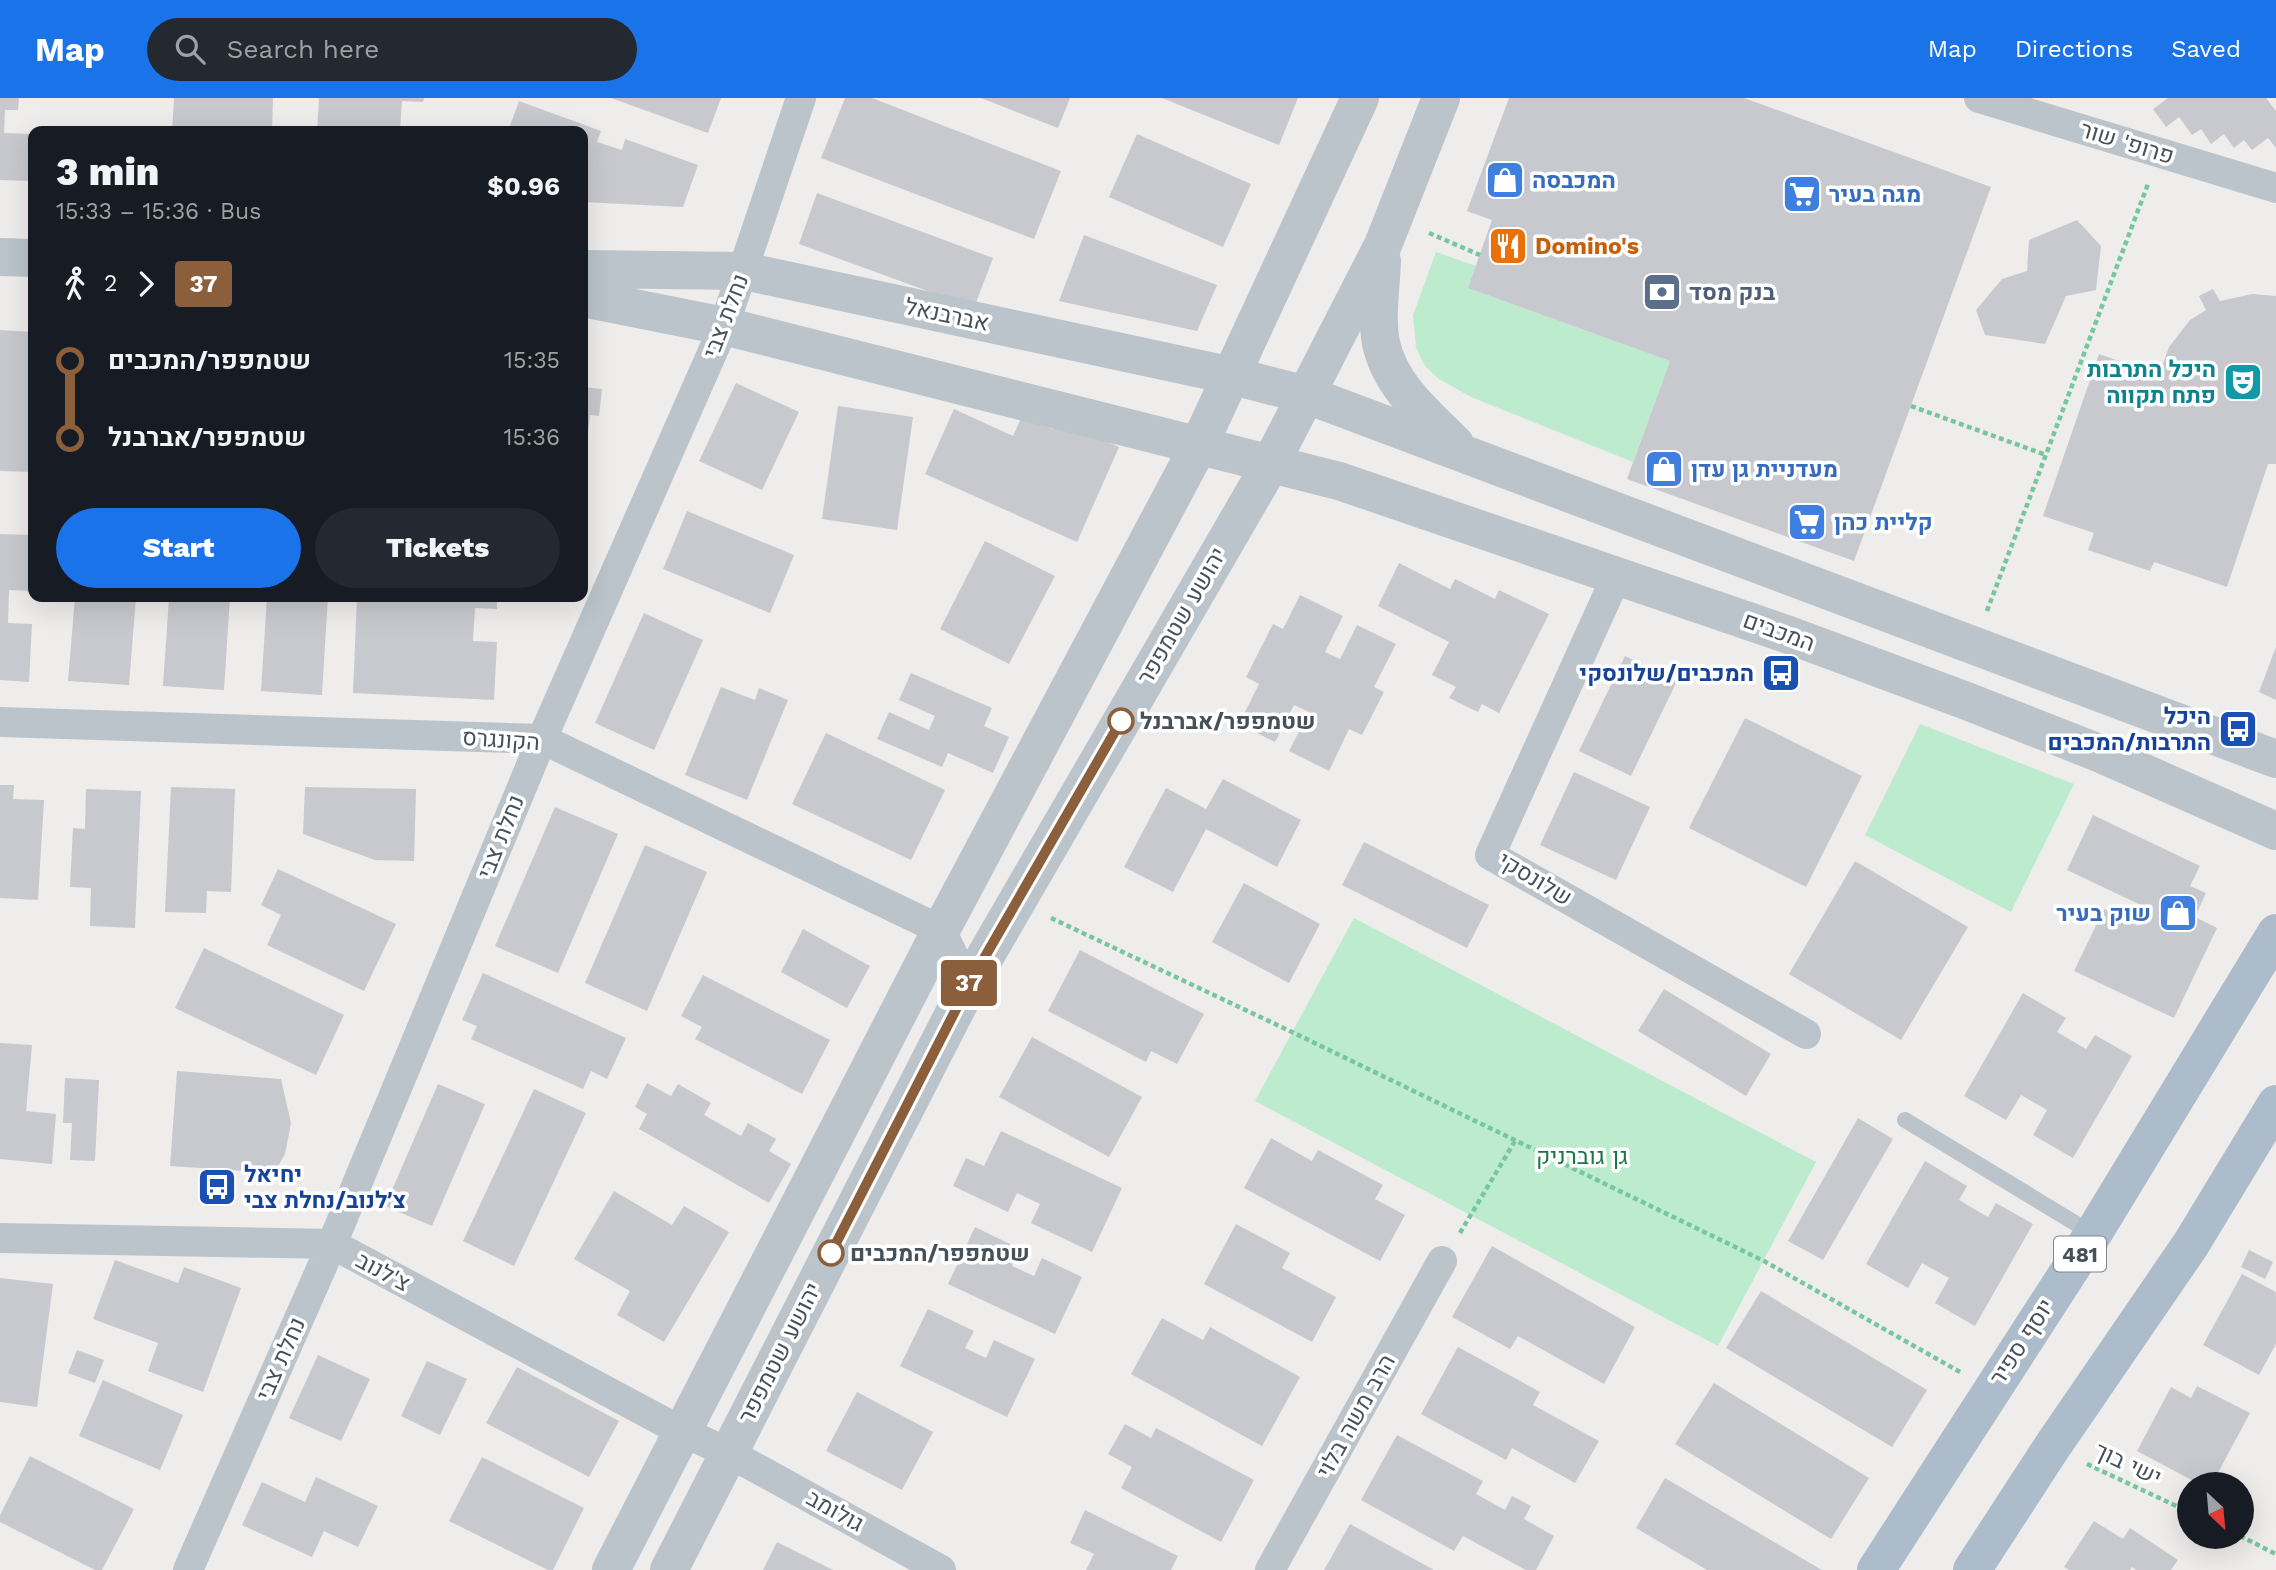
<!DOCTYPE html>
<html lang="en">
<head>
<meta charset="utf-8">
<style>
  body { margin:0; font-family:"Work Sans",Heebo,sans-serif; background:#242831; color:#f1f3f6; height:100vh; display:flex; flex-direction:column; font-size:26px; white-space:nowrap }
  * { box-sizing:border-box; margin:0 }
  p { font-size:23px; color:#9ea1a6 }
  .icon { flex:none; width:38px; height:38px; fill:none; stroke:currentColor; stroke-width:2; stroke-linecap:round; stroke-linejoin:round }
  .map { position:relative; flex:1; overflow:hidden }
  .sheet { position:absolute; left:28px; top:28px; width:560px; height:476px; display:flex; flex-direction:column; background:#171b24; border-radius:14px; box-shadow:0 7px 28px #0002 }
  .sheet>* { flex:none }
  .badge { padding:0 14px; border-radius:5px; font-size:24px; line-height:46px }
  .needle { width:46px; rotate:154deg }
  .controls { position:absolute; left:2177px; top:1374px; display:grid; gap:14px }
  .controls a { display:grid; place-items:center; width:77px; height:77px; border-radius:50%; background:#171b24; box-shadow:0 7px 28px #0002; font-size:35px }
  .map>.badge { position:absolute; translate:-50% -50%; box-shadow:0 0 0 4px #fff }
  .legs { display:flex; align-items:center; gap:10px; height:77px; padding:0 28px; font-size:23px }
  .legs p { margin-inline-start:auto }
  .head { display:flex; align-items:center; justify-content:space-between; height:119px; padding:0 28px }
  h1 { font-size:38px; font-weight:800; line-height:52px }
  .button { display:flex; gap:14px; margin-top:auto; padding:14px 28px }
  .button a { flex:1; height:80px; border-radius:42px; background:#1a73e8; color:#fff; font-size:28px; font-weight:800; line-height:80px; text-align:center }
  .button a+a { background:#242831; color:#f1f3f6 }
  ul { padding:0 28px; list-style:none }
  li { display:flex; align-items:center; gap:24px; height:77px; font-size:26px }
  li i { display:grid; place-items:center; width:10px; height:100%; margin:0 9px; background:currentColor }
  li i::after { content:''; width:18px; height:18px; margin:-9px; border:5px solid; border-radius:50%; background:#171b24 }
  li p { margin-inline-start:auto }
  li:first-child i { background:linear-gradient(#0000 50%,currentColor 0) }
  li:last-child i { background:linear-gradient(currentColor 50%,#0000 0) }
  header { display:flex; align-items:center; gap:42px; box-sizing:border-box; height:98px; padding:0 35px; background:#1a73e8; color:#fff }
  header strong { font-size:33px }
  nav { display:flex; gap:38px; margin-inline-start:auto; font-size:24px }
  .search { width:490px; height:63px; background:#242831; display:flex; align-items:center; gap:18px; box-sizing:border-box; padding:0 24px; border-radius:38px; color:#9ea1a6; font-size:26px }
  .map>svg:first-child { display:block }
</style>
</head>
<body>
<header>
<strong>Map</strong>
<div class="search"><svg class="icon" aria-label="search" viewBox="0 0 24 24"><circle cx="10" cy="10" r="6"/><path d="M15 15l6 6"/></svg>Search here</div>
<nav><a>Map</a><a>Directions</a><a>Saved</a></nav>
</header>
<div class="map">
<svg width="2276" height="1472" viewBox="0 0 2276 1472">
  <rect width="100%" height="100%" fill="#efecec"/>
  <path fill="#bcebcd" d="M1436,154L1476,168L1468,190L1670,263L1633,364L1471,299L1439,281L1425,268L1416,250L1413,217Z
    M1920,626L2074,686L2011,814L1865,737Z
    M1354,820L1816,1064L1718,1248L1255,1003Z"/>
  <path fill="#c7c9cf" d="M0,0H19L18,12H5L4,35L33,36V83L0,82Z
    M174,0H273L272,33H172Z
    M319,0H424L423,4L402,3L400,33H317Z
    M611,0H721L708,35Z
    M845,0H872L1061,73L1034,141L821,60Z
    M981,0H1070L1058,30Z
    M1162,0H1298L1279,47Z
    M1509,0H1744L1991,89L1854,463L1627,381L1670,263L1468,190L1492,122L1467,113Z
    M2168,0H2266L2276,13V50L2268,40L2252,52L2244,42L2234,50L2224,36L2211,46L2201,31L2192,37L2179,19L2166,29L2153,11Z
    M519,3L601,33L597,44L622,52L625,41L698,67L683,109L583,104V33H508Z
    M1137,36L1251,86L1223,149L1109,99Z
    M817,95L993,160L974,210L799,146Z
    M2077,122L2101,148L2096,192L2066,198L2045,246L1985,237L1976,212L2002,181L2027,173L2029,142Z
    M1084,137L1217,187L1197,233L1059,203Z
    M2213,191L2220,203L2252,196L2276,198V366H2268L2227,489L2154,464L2150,473L2088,452L2094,435L2043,418L2099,256L2159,277L2169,249L2190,222L2206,212L2199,198Z
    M0,232L33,234V374L0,373Z
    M736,285L799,314L762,392L699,363Z
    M583,289L602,291L599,318L590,317L587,346L583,345Z
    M838,308L913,319L897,432L822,421Z
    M954,311L1013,338L1022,318L1052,331L1057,321L1119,349L1077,444L925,376Z
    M687,413L794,457L770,515L663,471Z
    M0,436L33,437L31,493L9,492L8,525L32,526L29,584L0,582Z
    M985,443L1055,478L1009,566L940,531Z
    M1399,465L1450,491L1455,481L1495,501L1499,492L1549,516L1499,615L1482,606L1478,614L1449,600L1456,589L1432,577L1449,544L1378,508Z
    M1300,497L1343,518L1325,554L1340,561L1357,527L1396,546L1374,589L1384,594L1362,637L1349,631L1329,673L1289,653L1309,614L1294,607L1275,644L1239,626L1259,586L1246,579L1273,526L1283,531Z
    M75,499H136L129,587L68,583Z
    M169,499H230L224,592L163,588Z
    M267,499H328L322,597L261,593Z
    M357,499H497V511L475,510L473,543L497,544L494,602L353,595Z
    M644,515L703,542L654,652L595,625Z
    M2276,549V602L2259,594Z
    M1625,558L1677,583L1631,678L1579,653Z
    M911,575L992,610L984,628L1009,639L993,675L948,655L942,669L877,641L889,614L929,632L935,618L899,602Z
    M721,589L755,602L759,590L788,602L747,702L685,677Z
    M1745,620L1862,678L1806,789L1689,730Z
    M826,635L945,692L911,762L792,706Z
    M1574,674L1650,709L1616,782L1540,747Z
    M1223,681L1301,722L1277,769L1206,731L1173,794L1124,769L1166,690L1206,711Z
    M0,687H14L13,701L44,702L38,802L0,800Z
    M171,689L235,691L231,794L207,793L206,815L165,814Z
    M305,689L416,691L414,763L375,762L303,736Z
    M86,691L141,693L135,830L90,828L91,790L70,789L73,730L85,731Z
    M555,709L618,736L558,875L495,848Z
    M2093,717L2200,768L2190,788L2206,795L2195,819L2217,830L2174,920L2074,873L2104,811L2138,828L2147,810L2067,772Z
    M1364,744L1489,807L1467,850L1342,787Z
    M645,747L707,774L647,913L585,885Z
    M1855,763L1968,829L1901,942L1789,876Z
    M278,771L396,826L364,893L267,847L281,817L261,807Z
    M1244,785L1320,826L1289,885L1212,844Z
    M803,831L870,868L847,910L781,874Z
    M204,850L344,917L316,977L175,910Z
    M1080,852L1204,916L1177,966L1151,953L1146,964L1048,913Z
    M483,875L626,940L607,981L591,973L583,991L471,941L477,928L462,922Z
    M703,877L830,942L802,996L695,941L702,929L681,918Z
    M1664,891L1771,956L1746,998L1638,933Z
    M2023,895L2066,920L2057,934L2086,951L2095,937L2132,958L2073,1060L2033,1037L2047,1012L2021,997L2006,1022L1964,998Z
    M1032,939L1142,999L1109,1059L999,999Z
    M0,945L32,947L26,1013L56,1016L52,1066L0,1061Z
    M177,973L281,981L291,1025L285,1056L274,1075L170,1068Z
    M65,980L99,982L95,1063L70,1062L72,1025H63Z
    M647,985L671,998L678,986L711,1005L704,1017L741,1038L748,1025L776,1041L769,1053L791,1066L769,1105L639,1031L647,1016L635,1009Z
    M438,986L485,1006L432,1128L385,1108Z
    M534,991L586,1015L514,1168L463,1143Z
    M1858,1020L1893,1041L1823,1162L1788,1143Z
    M1001,1033L1122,1090L1092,1154L1031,1125L1040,1106L1017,1095L1008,1114L953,1088L966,1060L984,1068Z
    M1271,1040L1312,1063L1318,1052L1383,1087L1375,1101L1405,1117L1380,1163L1244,1090Z
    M1925,1063L1967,1088L1959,1102L1988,1119L1996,1105L2033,1126L1975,1228L1935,1205L1949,1180L1922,1165L1908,1190L1866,1166Z
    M614,1093L672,1127L684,1108L729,1134L664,1244L617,1217L630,1193L574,1161Z
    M1236,1126L1290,1155L1282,1170L1336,1199L1312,1244L1204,1186Z
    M975,1129L1020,1151L1012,1168L1034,1178L1042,1160L1082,1179L1055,1236L948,1186Z
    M1492,1148L1635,1229L1604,1286L1518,1238L1510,1251L1452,1219Z
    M2249,1152L2273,1164L2265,1181L2241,1169Z
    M115,1162L178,1185L184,1169L241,1190L203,1294L148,1273L158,1245L93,1221Z
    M2242,1176L2276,1194V1246L2259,1277L2203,1247Z
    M0,1180L53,1186L37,1309L0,1304Z
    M1761,1193L1927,1292L1892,1349L1726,1250Z
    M928,1211L974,1233L965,1250L986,1260L994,1242L1035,1261L1007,1319L900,1268Z
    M1162,1220L1203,1242L1210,1229L1300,1279L1262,1348L1131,1276Z
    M1458,1249L1540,1294L1533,1307L1599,1343L1575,1385L1512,1350L1506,1362L1421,1316Z
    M77,1252L104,1262L95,1285L68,1275Z
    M318,1257L370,1281L341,1343L289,1320Z
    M427,1263L467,1281L440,1337L401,1318Z
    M517,1269L619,1323L589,1379L486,1325Z
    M103,1282L183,1317L160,1372L79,1338Z
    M1714,1285L1869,1380L1831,1441L1675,1346Z
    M2197,1288L2250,1315L2212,1386H2199L2137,1353L2171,1289L2191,1300Z
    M857,1294L933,1334L902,1392L826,1353Z
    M1125,1326L1151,1340L1156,1330L1254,1382L1221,1444L1121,1390L1132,1369L1108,1356Z
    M1397,1337L1483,1383L1476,1396L1505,1412L1512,1398L1531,1408L1524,1421L1554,1438L1536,1472H1526L1463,1438L1454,1453L1361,1402Z
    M30,1358L134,1411L102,1472H95L0,1424V1417Z
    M482,1359L584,1410L553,1472H548L449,1423Z
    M316,1379L378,1408L358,1449L324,1433L312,1459L242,1427L262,1384L305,1404Z
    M1665,1380L1822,1472H1707L1636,1430Z
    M1085,1412L1178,1458L1171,1472H1086L1094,1456L1070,1445Z
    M2094,1423L2123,1441L2130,1430L2178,1462L2171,1472H2136L2132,1469L2130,1472H2069L2064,1469Z
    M1350,1426L1434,1472H1324Z
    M777,1444L833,1472H763Z"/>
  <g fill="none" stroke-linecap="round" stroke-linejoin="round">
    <path stroke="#76c79d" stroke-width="4.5" stroke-dasharray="5 3.5" stroke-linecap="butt" d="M1429,135L1480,157
      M1911,308L2046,357
      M1987,513L2148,86
      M1051,820L1292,934L1764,1163L1960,1274
      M1460,1135L1515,1043
      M2087,1366L2189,1414
      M2240,1438L2276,1456"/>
    <path stroke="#bbc4cb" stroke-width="16" d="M1905,1022L2093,1136"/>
    <path stroke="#bbc4cb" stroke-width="30" d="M1979,0L2276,90
      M1617,477L1490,757L1806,936
      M0,624L542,641L941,832L968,888
      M0,1140L332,1146L681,1333L729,1355L941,1472
      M188,1472L332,1146L542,641L724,228L801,0
      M1270,1472L1442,1163"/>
    <path stroke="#bbc4cb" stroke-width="38" d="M0,159L33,160
      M1382,163C1381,190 1376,219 1381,245C1390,288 1426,317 1455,346
      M583,171L744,173L1233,278L1307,297L2276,661
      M583,200L724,228L1339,383L1789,537L1964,602L2099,655L2276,733
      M611,1472L941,832L1199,347L1360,0
      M669,1472L968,888L1270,367L1383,147L1441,0"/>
    <path stroke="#adbcca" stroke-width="38" d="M1876,1472L2093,1136L2276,835
      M1972,1472L2052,1349L2191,1146L2276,1006"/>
  </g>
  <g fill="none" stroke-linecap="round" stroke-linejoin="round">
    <g stroke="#fff" stroke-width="16">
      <path id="line-1" d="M831,1155L968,888L1121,623"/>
    </g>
    <use href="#line-1" stroke="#8b5e3c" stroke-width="10"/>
  </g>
  <defs>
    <g id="shop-square" transform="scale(2.0125)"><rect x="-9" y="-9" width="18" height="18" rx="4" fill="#3f7fe0" stroke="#fff"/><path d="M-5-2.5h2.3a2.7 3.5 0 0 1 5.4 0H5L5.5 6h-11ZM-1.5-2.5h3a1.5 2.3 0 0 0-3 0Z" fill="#fff"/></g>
    <g id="supermarket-square" transform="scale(2.0125)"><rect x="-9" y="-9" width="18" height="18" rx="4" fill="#3f7fe0" stroke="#fff"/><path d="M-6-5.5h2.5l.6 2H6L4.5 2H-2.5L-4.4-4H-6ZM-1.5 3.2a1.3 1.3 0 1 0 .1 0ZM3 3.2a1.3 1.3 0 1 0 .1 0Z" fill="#fff"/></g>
    <g id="restaurant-square" transform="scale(2.0125)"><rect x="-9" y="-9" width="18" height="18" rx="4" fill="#e8710a" stroke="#fff"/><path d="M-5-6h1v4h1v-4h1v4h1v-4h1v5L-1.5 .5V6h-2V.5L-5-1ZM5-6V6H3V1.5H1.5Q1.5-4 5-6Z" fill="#fff"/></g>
    <g id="bank-square" transform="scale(2.0125)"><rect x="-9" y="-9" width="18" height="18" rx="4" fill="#5c6f8a" stroke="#fff"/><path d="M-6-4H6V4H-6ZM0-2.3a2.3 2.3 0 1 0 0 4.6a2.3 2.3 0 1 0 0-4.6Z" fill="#fff"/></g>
    <g id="theatre-square" transform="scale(2.0125)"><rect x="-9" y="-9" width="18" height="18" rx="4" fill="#0f9aa8" stroke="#fff"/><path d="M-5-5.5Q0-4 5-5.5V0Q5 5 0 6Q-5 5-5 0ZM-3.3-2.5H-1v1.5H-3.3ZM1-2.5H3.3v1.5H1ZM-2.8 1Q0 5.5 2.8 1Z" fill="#fff"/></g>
    <g id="bus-square" transform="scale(2.0125)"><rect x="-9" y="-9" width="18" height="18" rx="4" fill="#1a4fb4" stroke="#fff"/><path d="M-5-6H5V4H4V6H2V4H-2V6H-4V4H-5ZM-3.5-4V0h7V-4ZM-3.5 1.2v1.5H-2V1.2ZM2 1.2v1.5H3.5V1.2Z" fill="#fff"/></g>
  </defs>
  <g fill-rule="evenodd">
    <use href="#shop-square" x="1505" y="82"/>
    <use href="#supermarket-square" x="1802" y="96"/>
    <use href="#restaurant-square" x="1508" y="148"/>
    <use href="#bank-square" x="1662" y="194"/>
    <use href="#theatre-square" x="2243" y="284"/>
    <use href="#shop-square" x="1664" y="371"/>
    <use href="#supermarket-square" x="1807" y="424"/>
    <use href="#bus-square" x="1781" y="575"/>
    <use href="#bus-square" x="2238" y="631"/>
    <use href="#shop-square" x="2178" y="815"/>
    <use href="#bus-square" x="217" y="1089"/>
  </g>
  <g fill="#fff" stroke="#8b5e3c" stroke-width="3.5">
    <circle cx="1121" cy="623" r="12"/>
    <circle cx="831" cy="1155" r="12"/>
  </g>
  <g text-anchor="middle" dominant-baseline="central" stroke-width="7" stroke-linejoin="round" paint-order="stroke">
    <rect fill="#fff" stroke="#7e848a" stroke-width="2" x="2054" y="1138.5" width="52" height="35" rx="5"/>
    <g font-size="21" font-weight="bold" fill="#465058">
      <text x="2080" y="1156">481</text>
    </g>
    <g font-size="23" fill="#465058" stroke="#fff">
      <text transform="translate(2127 45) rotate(17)">פרופ' שור</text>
      <text transform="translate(947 217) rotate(12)">אברבנאל</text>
      <text transform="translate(726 218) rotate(-69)">נחלת צבי</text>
      <text transform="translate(1182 518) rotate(-60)">יהושע שטמפפר</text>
      <text transform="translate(1779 534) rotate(20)">המכבים</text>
      <text transform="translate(501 642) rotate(4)">הקונגרס</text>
      <text transform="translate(501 739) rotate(-68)">נחלת צבי</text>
      <text transform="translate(1535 781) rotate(31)">שלונסקי</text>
      <text transform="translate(383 1174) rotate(28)">צ'לנוב</text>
      <text transform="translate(2022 1244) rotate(-57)">יוסף ספיר</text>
      <text transform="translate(780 1255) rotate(-63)">יהושע שטמפפר</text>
      <text transform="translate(281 1261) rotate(-66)">נחלת צבי</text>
      <text transform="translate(1356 1318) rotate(-61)">הרב משה בלוי</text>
      <text transform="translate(2128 1366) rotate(25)">ישי בוך</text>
      <text transform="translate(835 1413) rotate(29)">גולומב</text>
    </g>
    <g font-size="23" font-weight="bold" fill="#366cbe" stroke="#fff" text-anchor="start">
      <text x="1532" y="82">המכבסה</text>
      <text x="1829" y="96">מגה בעיר</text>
      <text x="1691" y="371">מעדניית גן עדן</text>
      <text x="1834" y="424">קליית כהן</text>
      <text x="2151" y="815" text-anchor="end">שוק בעיר</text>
    </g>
    <g font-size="23" font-weight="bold" fill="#c56008" stroke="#fff" text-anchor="start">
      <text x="1535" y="148">Domino's</text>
    </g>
    <g font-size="23" font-weight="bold" fill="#4e5e75" stroke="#fff" text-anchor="start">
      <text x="1689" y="194">בנק מסד</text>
    </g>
    <g font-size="23" font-weight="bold" fill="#0d838f" stroke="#fff" text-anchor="end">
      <text x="2216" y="271">היכל התרבות<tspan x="2216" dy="26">פתח תקווה</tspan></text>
    </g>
    <g font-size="23" font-weight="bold" fill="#164399" stroke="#fff" text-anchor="end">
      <text x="1754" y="575">המכבים/שלונסקי</text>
      <text x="2211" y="618">היכל<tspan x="2211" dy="26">התרבות/המכבים</tspan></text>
      <text x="244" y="1076" text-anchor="start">יחיאל<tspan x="244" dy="26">צ׳לנוב/נחלת צבי</tspan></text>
    </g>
    <g font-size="23" font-weight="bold" fill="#465058" stroke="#fff" text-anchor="start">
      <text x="1140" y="623">שטמפפר/אברבנל</text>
      <text x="850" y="1155">שטמפפר/המכבים</text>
    </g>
    <g font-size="23" fill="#1b7546" stroke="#fff">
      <text x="1582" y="1058">גן גוברניק</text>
    </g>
  </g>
</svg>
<div class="controls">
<a><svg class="needle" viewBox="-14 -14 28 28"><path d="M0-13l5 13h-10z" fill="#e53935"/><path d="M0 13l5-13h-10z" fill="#9ea1a6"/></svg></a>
</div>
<b class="badge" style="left:969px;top:885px;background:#8b5e3c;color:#fff">37</b>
<section class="sheet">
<div class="head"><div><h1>3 min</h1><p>15:33 – 15:36 · Bus</p></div><b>$0.96</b></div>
<div class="legs"><svg class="icon" aria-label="walk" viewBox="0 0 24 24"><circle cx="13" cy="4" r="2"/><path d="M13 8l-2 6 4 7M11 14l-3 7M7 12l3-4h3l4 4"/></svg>2<svg class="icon" aria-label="forward" viewBox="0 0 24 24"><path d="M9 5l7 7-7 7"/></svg><b class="badge" style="background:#8b5e3c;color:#fff">37</b></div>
<ul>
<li><i style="color:#8b5e3c"></i><b>שטמפפר/המכבים</b><p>15:35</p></li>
<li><i style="color:#8b5e3c"></i><b>שטמפפר/אברבנל</b><p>15:36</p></li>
</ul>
<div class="button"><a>Start</a><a>Tickets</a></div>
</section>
</div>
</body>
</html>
